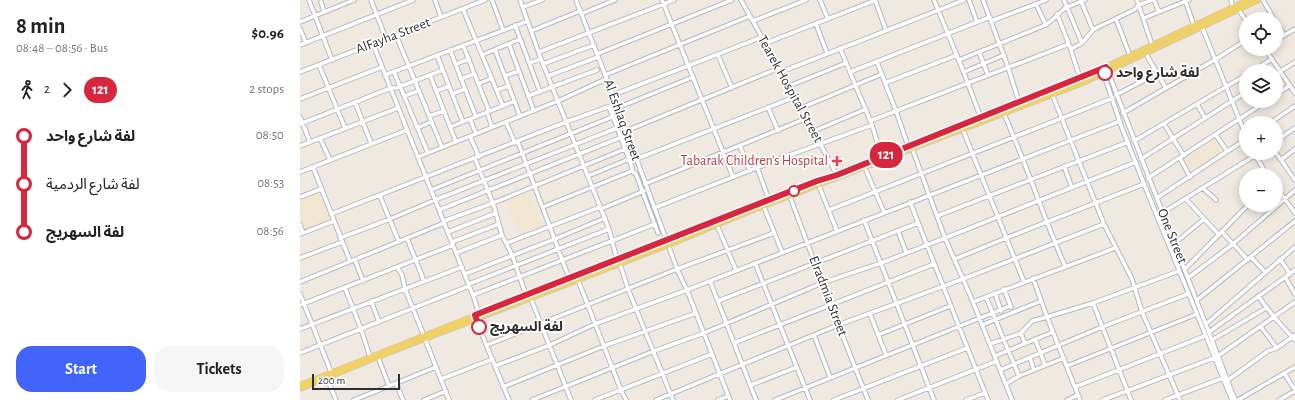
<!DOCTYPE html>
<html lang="en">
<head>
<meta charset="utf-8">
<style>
  body { margin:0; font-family:"Alegreya Sans","Noto Sans Arabic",sans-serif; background:#f6f6f6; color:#202124; height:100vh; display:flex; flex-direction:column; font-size:15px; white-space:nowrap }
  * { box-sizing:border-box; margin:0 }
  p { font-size:13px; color:#757577 }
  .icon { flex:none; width:22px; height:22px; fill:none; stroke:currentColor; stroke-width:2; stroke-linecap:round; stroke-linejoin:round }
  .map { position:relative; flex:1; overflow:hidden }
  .side { display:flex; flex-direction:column; background:#fff; width:300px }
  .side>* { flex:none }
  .badge { padding:0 8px; border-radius:13px; font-size:14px; line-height:26px }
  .tools { position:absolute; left:939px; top:12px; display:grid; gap:8px }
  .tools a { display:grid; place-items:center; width:44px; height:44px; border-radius:50%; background:#fff; box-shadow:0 2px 10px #0003; font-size:20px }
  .scale { position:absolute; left:12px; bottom:10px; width:88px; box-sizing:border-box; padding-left:4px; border:2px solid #2e2e2e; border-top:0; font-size:11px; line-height:14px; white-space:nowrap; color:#2e2e2e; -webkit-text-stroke:3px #fff; paint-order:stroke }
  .map>.badge { position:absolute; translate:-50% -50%; box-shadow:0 0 0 2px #fff }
  .legs { display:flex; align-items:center; gap:6px; height:44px; padding:0 16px; font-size:13px }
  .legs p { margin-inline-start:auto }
  .headline { display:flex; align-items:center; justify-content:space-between; height:68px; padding:0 16px }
  h1 { font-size:22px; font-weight:700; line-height:30px }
  .action { display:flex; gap:8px; margin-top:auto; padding:8px 16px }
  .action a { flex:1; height:46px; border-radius:16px; background:#4264fb; color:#fff; font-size:16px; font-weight:700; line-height:46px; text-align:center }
  .action a+a { background:#f6f6f6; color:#202124 }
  ul { padding:0 16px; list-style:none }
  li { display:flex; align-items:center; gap:14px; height:48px; font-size:15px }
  li i { display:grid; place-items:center; width:6px; height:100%; margin:0 5px; background:currentColor }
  li i::after { content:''; width:10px; height:10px; margin:-5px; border:3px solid; border-radius:50%; background:#fff }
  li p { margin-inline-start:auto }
  li:first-child i { background:linear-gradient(#0000 50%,currentColor 0) }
  li:last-child i { background:linear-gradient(currentColor 50%,#0000 0) }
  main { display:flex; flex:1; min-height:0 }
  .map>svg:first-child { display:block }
</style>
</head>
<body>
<main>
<section class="side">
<div class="headline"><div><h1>8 min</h1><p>08:48 – 08:56 · Bus</p></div><b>$0.96</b></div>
<div class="legs"><svg class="icon" aria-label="walk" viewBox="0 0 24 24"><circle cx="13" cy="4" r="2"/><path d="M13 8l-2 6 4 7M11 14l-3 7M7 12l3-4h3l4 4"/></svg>2<svg class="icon" aria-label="forward" viewBox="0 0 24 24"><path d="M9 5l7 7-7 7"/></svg><b class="badge" style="background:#d7263d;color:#fff">121</b><p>2 stops</p></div>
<ul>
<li><i style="color:#d7263d"></i><b>لفة شارع واحد</b><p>08:50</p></li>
<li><i style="color:#d7263d"></i><span>لفة شارع الردمية</span><p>08:53</p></li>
<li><i style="color:#d7263d"></i><b>لفة السهريج</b><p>08:56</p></li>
</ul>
<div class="action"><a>Start</a><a>Tickets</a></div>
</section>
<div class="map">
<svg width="995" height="400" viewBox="0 0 995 400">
  <rect width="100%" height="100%" fill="#efe9e1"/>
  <path fill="#f0e6d1" d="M915,138L924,151L890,173L882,160Z
    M229,191L244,226L222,235L205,201Z
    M19,192L30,220L6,230L0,216V199Z"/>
  <path fill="#f5dfe0" d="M540,152L546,166L535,171L529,156Z"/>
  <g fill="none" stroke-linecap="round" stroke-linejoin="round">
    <g stroke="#b4b7c1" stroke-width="5.5">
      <path id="minor" d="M9,0L32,60
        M71,0L86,39
        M135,0L141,17
        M192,0L203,30
        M220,0L241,59L309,229L317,260
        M276,0L313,95L377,269L387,290L430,400
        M362,0L433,177
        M441,0L492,91L538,177
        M520,0L528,19
        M575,0L586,30
        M634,0L662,68L681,118
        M669,0L677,22
        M683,0L708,67L719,102
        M764,0L782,43
        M837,0L852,45
        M854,0L859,12
        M885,0L894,26
        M931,0L933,7
        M963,0L974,19
        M781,1L793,30
        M21,2L24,11
        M736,4L746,0
        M223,7L242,0
        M163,9L203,106
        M939,10L946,21
        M281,14L315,0
        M757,14L770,47L780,78
        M844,18L889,0
        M816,19L830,56
        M453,21L506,0
        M691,21L736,4L746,25
        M0,22L54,0
        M976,22L984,35
        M516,24L527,53
        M215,25L240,92
        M902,27L946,136
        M0,29L6,43
        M231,31L280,11
        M96,35L142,147
        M976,40L995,29
        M466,43L576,0
        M73,44L174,298L178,311L175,315L176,320L209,400
        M209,44L234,111
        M0,45L113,0
        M163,45L189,111
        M540,48L572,125L582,158
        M771,49L782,43L794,29L834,10L839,5L852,0
        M965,49L995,93
        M150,50L176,117
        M195,50L220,116
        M239,52L374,0
        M679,52L688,75
        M297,54L432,0
        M846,54L866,88
        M137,55L163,122
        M182,55L220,39
        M418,55L432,88
        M659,60L743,26L751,21L765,8L785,0
        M577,62L596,111L608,146
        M229,63L241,59
        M156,64L169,59
        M243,64L294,45
        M19,65L45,128
        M802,69L822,128L844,184L932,400
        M807,69L935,400
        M952,71L972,59
        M0,72L185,0
        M94,72L128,153
        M481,72L664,0
        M550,72L690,17
        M664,72L704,55
        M976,74L995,62
        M85,75L228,21
        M130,75L156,142
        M305,75L450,16
        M205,76L219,71
        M248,76L298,57
        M161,79L174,74
        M585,83L657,55
        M178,84L192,78
        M489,86L546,63
        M197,90L209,86
        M136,91L149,86
        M152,94L165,89
        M752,94L804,224L832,279L842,312L880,400
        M313,95L462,37
        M816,95L858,73
        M976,95L990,85
        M104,96L118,91
        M228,96L297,70
        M0,99L82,67
        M55,102L71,143
        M897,104L905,118
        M468,107L478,131
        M317,108L393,77
        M501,108L582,74
        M187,112L192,127
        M823,113L916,59L946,40
        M704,114C726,163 743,216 765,266
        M129,116L144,111
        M0,117L10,142
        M313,117L332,167V171L336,174L358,233
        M170,119L176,134
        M570,121L769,44
        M206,122L215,143
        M970,123L995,106
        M0,124L91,88H96L143,70
        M864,124L884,156
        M150,127L215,101
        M117,128L131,122
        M663,130L724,282
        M326,131L479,68
        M514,131L566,109
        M916,135L927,151
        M170,136L179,157
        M20,138L30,160
        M834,141L946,75
        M976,141L995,128
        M218,142L269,278
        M0,146L98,108
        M440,146L450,171
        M612,148L645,238L673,302L712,400
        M954,153L967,175
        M976,153L995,180
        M118,157L258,101L306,79
        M880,158L890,177
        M175,159L193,203L202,235L212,255L226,295
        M336,159L495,97
        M841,159L946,92
        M981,160L995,149
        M764,166L772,188
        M13,167L50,261
        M457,167L469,200
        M565,168L584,212
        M0,172L107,130
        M288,176L329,159
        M848,178L967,101
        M345,184L507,118
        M519,186L537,231
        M976,187L995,213
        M903,188L916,200
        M131,190L312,117H313L309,107
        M489,194L530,304L568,400
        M80,196L99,242
        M0,197L21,189
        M857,198L946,139
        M886,199L919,235
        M610,202L688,400
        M243,207L332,171
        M464,207L482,252
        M354,208L487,156L572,125
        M301,209L344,191
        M139,210L327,135
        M529,210L813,98
        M862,213L959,153
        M31,214L266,122L316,104
        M637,216L828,142
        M564,220L634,400
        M144,221L193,203L325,149
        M0,224L3,233
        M417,225L436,270
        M598,231L606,252
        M148,232L196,213
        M922,232L948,260
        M0,234L34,221
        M40,238L90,219L135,200L317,128
        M107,238L124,281
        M152,242L199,224
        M207,243L300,207
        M875,243L904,219
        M156,253L202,235
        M951,257L965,272
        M0,258L42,242
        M655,259L706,238L844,184
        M980,259L990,274
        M55,260L63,281
        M455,263L510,400
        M320,264L328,289L373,400
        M97,267L102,275L105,289L124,336
        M885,269L948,205
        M165,274L255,239L305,218
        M985,277L995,294
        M733,278L747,317L793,303L879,271
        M888,278L933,244L995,190
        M278,280L321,390L326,400
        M410,281L456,400
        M0,282L144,223
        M169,284L309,229
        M45,288L61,329L70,357
        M704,289L711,307
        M695,293L701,311
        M0,294L31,372
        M173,295L355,224
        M958,296L974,317L995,340
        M686,297L719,376
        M231,299L271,400
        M897,300L995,221
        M71,301L79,322
        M418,301L618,223
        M673,302L815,248
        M793,303L831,400
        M0,305L153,245
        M570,314L586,355
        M906,324L995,247
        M682,325L741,301
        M961,327L977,348
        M0,329L162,267
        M909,332L995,270
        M721,333L725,344
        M514,335L530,377
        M578,335L650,306
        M125,339L149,400
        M735,339L745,365
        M912,340L966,308
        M434,343L634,264
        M690,344L721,333L732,321L747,317L780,400
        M187,345L377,269L474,233
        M0,353L169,286
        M695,356L753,332
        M918,356L995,302
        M78,357L89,386
        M730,358L734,370
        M195,366L250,345L295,324L387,290L820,121
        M767,366L897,314
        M700,370L802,327L888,294
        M984,373L995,390
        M27,378L36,400
        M141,379L193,359
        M928,380L968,351L977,348L995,335
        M96,383L103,400
        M706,384L719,376L764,358
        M451,385L497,367
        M203,387L304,346L396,313
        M775,387L905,336
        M54,400L136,367
        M124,400L146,391
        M232,400L354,351L404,333L522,283L581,263L645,238L836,162
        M295,400L412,354
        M356,400L538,325L663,279L804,224
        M418,400L428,396
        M475,400L710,306
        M534,400L667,348
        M598,400L697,361
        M666,400L685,393
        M767,400L778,395
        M803,400L914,358
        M865,400L923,378
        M938,400L995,367
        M979,400L995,391"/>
    </g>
    <g stroke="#c9c9c9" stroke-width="6">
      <path id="major" d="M0,385L269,278L317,260L415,221L517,181L537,175L788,75L948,0
        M0,389L78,357L369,245L446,213L783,83L959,0"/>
    </g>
    <use href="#minor" stroke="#fff" stroke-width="3.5"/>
    <use href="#major" stroke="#f2d163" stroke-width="4.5"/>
  </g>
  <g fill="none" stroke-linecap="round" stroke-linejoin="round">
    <g stroke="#fff" stroke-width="9">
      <path id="line-1" d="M179,327L175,315L517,181L537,175L806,67L807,72L805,73"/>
    </g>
    <use href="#line-1" stroke="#d7263d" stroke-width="6"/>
  </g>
  <g fill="#fff" stroke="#d7263d" stroke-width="2">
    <circle cx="805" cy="73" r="7"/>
    <circle cx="494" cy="191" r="5"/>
    <circle cx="179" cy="327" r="7"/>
  </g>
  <path fill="#e0444e" stroke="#fff" stroke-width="1.5" d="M535 155h4v4h4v4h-4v4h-4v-4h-4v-4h4z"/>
  <g text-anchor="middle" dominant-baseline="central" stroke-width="3.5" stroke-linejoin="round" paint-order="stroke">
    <g font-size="14" fill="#2e2e2e" stroke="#fff">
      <text transform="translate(93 36) rotate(-21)">AlFayha Street</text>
      <text transform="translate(490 89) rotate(61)">Tearek Hospital Street</text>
      <text transform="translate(322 120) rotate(70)">Al Eshlaq Street</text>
      <text transform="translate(872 236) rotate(68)">One Street</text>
      <text transform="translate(528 296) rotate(69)">Elradmia Street</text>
    </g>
    <g font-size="14" font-weight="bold" fill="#2e2e2e" stroke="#fff" text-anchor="start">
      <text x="816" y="73">لفة شارع واحد</text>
      <text x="190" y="327">لفة السهريج</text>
    </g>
    <g font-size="14" fill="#be3a42" stroke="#fff" text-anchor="end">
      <text x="528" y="161">Tabarak Children's Hospital</text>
    </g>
  </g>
</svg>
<div class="tools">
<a><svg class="icon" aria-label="locate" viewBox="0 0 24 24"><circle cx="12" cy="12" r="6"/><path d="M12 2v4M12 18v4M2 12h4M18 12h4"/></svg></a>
<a><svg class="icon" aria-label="layers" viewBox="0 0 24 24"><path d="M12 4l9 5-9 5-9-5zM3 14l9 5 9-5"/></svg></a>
<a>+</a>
<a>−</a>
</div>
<div class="scale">200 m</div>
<b class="badge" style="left:586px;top:155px;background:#d7263d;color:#fff">121</b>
</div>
</main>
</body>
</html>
